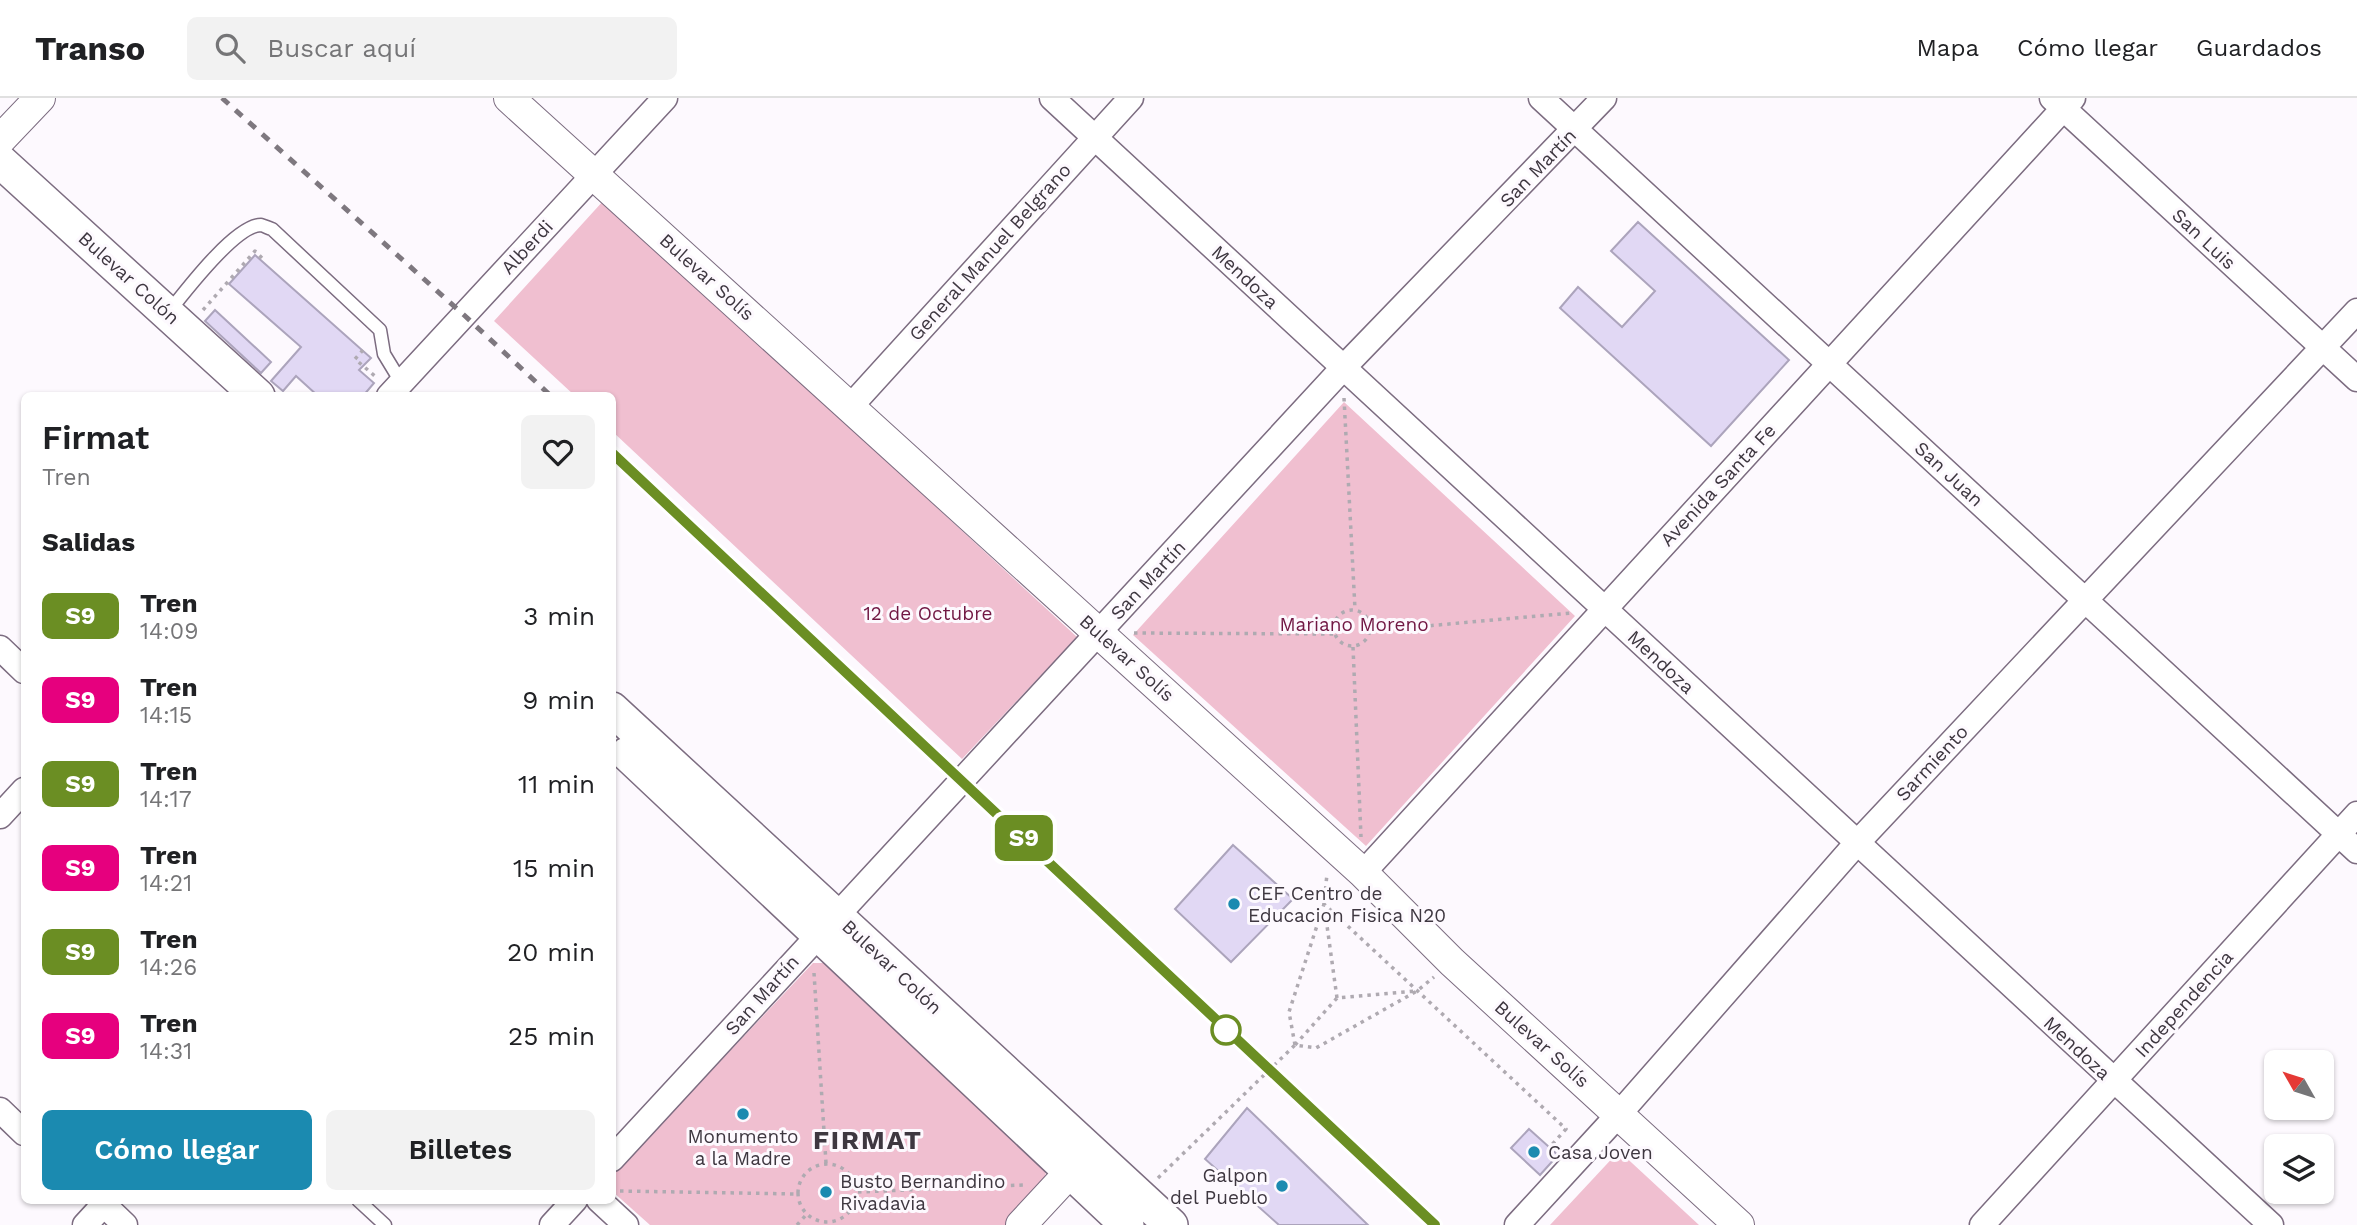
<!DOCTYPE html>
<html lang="es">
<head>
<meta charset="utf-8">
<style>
  body { margin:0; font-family:"Work Sans",sans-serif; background:#f2f2f2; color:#202124; height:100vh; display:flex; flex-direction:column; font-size:26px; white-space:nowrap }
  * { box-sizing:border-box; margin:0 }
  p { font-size:23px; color:#757577 }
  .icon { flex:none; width:38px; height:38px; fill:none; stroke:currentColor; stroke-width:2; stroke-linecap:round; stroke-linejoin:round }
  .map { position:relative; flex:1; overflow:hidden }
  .sheet { position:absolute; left:21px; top:294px; width:595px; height:812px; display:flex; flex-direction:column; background:#fff; border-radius:10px; box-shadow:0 2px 5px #0004 }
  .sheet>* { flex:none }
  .badge { padding:0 14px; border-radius:10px; font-size:24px; line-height:46px }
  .needle { width:46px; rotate:309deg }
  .controls { position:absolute; left:2264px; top:952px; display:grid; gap:14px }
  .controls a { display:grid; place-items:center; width:70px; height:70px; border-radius:10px; background:#fff; box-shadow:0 2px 5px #0004; font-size:35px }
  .map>.badge { position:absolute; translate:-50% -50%; box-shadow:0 0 0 4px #fff }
  h2 { padding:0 21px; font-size:26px; line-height:63px }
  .round { display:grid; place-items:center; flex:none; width:74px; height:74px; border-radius:10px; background:#f2f2f2 }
  .summary { display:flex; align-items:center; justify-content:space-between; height:119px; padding:0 21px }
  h1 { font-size:33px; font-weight:600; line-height:52px }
  .primary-button { display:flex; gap:14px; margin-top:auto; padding:14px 21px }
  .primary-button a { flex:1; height:80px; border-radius:10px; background:#1b8ab0; color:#fff; font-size:28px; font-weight:600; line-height:80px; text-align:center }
  .primary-button a+a { background:#f2f2f2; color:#202124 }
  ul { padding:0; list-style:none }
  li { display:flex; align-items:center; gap:21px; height:84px; padding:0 21px }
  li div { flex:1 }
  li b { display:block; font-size:26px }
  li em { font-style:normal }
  li .badge { min-width:77px; font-weight:700; text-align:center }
  header { display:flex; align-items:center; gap:42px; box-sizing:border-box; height:98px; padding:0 35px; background:#fff; border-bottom:2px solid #e0e0e0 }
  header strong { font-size:33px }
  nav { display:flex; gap:38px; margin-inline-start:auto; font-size:24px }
  .search { width:490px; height:63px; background:#f2f2f2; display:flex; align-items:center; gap:18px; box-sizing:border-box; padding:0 24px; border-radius:10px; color:#757577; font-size:26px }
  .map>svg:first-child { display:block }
</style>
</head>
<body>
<header>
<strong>Transo</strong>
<div class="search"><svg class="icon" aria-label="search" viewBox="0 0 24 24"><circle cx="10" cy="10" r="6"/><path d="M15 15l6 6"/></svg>Buscar aquí</div>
<nav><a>Mapa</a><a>Cómo llegar</a><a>Guardados</a></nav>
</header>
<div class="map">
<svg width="2357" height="1127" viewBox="0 0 2357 1127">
  <rect width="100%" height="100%" fill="#fdf9fe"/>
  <path fill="#f0bfd0" d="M604,102L1077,539L962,661L613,334L612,298L574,297L494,223Z
    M1344,304L1575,518L1366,748L1133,537Z
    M813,865H826L1044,1065L1047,1086L1009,1127H650L613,1094V1077Z
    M1619,1053L1699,1127H1550Z"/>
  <path fill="#e1d8f4" stroke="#aca4bc" stroke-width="2" d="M1638,124L1789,262L1711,348L1560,210L1578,189L1622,229L1655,193L1611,153Z
    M255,157L371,260L359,272L374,285L363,298H318L296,278L283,293L271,283L301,249L229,186Z
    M215,212L271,264L261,275L205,223Z
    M1233,747L1293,801L1231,864L1175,811Z
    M1247,1010L1368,1127H1279L1205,1061Z
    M1529,1031L1558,1057L1540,1077L1511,1050Z"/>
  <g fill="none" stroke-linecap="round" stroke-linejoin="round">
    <g stroke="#7c6c80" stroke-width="15">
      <path id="service" d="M168,215C184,195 235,127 261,127C265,128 268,130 272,131L380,232L384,256L401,284
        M358,1102L385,1127"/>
    </g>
    <g stroke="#7c6c80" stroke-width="27">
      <path id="minor" d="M1052,0L2271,1127
        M1541,0L2357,753
        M2052,0L2357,281
        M389,298L665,0
        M850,309L1131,0
        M0,550L24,573
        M0,718L24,692
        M1363,775L2073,0
        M0,1012L24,1035
        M612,1061L1343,270L1604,0
        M99,1102L125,1127
        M599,1102L626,1127
        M85,1127L108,1102
        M552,1127L575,1102
        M1517,1127L1619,1016L1856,746L2357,213
        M1982,1127L2357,716"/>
    </g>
    <g stroke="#7c6c80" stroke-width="32">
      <path id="tertiary" d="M509,0L1363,775L1452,864L1739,1127
        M0,42L40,0
        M1021,1127L1085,1058"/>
    </g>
    <g stroke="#7c6c80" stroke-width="36">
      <path id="secondary" d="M0,63L258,298
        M612,611L1171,1127
        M627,656L1127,1127"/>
    </g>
    <path stroke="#afaab1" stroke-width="3.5" stroke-dasharray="3.5 5" stroke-linecap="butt" d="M203,212L255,153L265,163
      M363,252L355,261L376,279
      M1344,300L1355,511
      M1334 530a18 18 0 1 1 36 0a18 18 0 1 1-36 0Z
      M1371,533L1571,515
      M1134,535L1335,536
      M1353,549L1361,739
      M814,875L826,1065
      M1337,900L1324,806L1566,1031L1549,1050
      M1295,947L1289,914L1324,806L1327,776
      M1295,947L1337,900L1415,893
      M798 1095a29 29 0 1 1 58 0a29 29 0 1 1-58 0Z
      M1158,1080L1295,947L1316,950L1417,893L1434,879
      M620,1093L797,1096
      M858,1094L1023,1087
      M797,1127L806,1117"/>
    <use href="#service" stroke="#fff" stroke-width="12"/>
    <use href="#minor" stroke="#fff" stroke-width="24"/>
    <use href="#tertiary" stroke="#fff" stroke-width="30"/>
    <use href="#secondary" stroke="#fff" stroke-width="33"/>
    <path stroke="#7e787f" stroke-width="5" stroke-dasharray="9 9" stroke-linecap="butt" d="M222,0L464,217L551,298
      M612,355L1434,1127"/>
  </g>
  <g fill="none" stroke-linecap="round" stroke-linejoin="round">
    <g stroke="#fff" stroke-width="16">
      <path id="line" d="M612,355L1435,1127"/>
    </g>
    <use href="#line" stroke="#6b8e23" stroke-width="10"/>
  </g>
  <g fill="#1b8ab0" stroke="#fdf9fe" stroke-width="2.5">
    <circle cx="1234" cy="806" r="7"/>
    <circle cx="743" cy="1016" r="7"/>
    <circle cx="1534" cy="1054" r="7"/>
    <circle cx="1282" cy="1088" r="7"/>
    <circle cx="826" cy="1094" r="7"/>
  </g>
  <circle fill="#fff" stroke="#6b8e23" stroke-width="3.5" cx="1226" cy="932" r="14"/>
  <g text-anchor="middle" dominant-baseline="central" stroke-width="6" stroke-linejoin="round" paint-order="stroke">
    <g font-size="19" fill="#3e3740" stroke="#fdf9fe">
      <text transform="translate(1538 70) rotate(-46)">San Martín</text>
      <text transform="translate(2204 141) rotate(43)">San Luis</text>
      <text transform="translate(527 149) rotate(-47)">Alberdi</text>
      <text transform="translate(990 154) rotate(-48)">General Manuel Belgrano</text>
      <text transform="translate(707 179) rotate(42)">Bulevar Solís</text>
      <text transform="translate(1245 179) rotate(43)">Mendoza</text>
      <text transform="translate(129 180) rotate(42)">Bulevar Colón</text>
      <text transform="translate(1949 376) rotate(43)">San Juan</text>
      <text transform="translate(1718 387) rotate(-47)">Avenida Santa Fe</text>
      <text transform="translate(1148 482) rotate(-47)">San Martín</text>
      <text transform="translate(1127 560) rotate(42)">Bulevar Solís</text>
      <text transform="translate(1661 564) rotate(43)">Mendoza</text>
      <text transform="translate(1932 665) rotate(-47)">Sarmiento</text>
      <text transform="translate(892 869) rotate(43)">Bulevar Colón</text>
      <text transform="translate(762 897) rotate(-48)">San Martín</text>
      <text transform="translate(2184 906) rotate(-48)">Independencia</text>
      <text transform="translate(1542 946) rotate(42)">Bulevar Solís</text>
      <text transform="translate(2077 950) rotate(43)">Mendoza</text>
    </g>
    <g font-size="19" fill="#711743" stroke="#fdf9fe">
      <text x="928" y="515">12 de Octubre</text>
      <text x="1354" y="526">Mariano Moreno</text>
    </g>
    <g font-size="19" fill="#3e3740" stroke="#fdf9fe" text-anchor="start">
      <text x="1248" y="795">CEF Centro de<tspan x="1248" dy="22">Educacion Fisica N20</tspan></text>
      <text x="743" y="1038" text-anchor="middle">Monumento<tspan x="743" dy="22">a la Madre</tspan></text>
      <text x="1548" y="1054">Casa Joven</text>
      <text x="1268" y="1077" text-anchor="end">Galpon<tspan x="1268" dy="22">del Pueblo</tspan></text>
      <text x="840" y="1083">Busto Bernandino<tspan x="840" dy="22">Rivadavia</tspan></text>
    </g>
    <g font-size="26" font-weight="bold" letter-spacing="2" fill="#3e3740" stroke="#fdf9fe">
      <text x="868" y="1042">FIRMAT</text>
    </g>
  </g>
</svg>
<div class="controls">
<a><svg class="needle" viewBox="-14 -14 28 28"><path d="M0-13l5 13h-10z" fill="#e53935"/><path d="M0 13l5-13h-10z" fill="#757577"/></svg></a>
<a><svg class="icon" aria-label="layers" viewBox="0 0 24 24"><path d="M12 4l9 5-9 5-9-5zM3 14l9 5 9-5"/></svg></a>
</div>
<b class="badge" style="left:1024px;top:740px;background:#6b8e23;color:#fff">S9</b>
<section class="sheet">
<div class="summary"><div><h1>Firmat</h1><p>Tren</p></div><a class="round"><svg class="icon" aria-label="heart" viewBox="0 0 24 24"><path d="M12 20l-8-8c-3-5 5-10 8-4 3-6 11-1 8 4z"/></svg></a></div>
<h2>Salidas</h2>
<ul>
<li><span class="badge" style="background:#6b8e23;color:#fff">S9</span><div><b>Tren</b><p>14:09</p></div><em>3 min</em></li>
<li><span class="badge" style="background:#e6007e;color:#fff">S9</span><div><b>Tren</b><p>14:15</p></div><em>9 min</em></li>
<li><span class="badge" style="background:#6b8e23;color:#fff">S9</span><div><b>Tren</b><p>14:17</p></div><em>11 min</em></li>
<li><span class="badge" style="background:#e6007e;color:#fff">S9</span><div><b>Tren</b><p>14:21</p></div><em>15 min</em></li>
<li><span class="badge" style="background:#6b8e23;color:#fff">S9</span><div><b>Tren</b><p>14:26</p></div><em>20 min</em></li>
<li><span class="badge" style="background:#e6007e;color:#fff">S9</span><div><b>Tren</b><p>14:31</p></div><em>25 min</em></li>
</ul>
<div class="primary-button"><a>Cómo llegar</a><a>Billetes</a></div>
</section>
</div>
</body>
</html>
